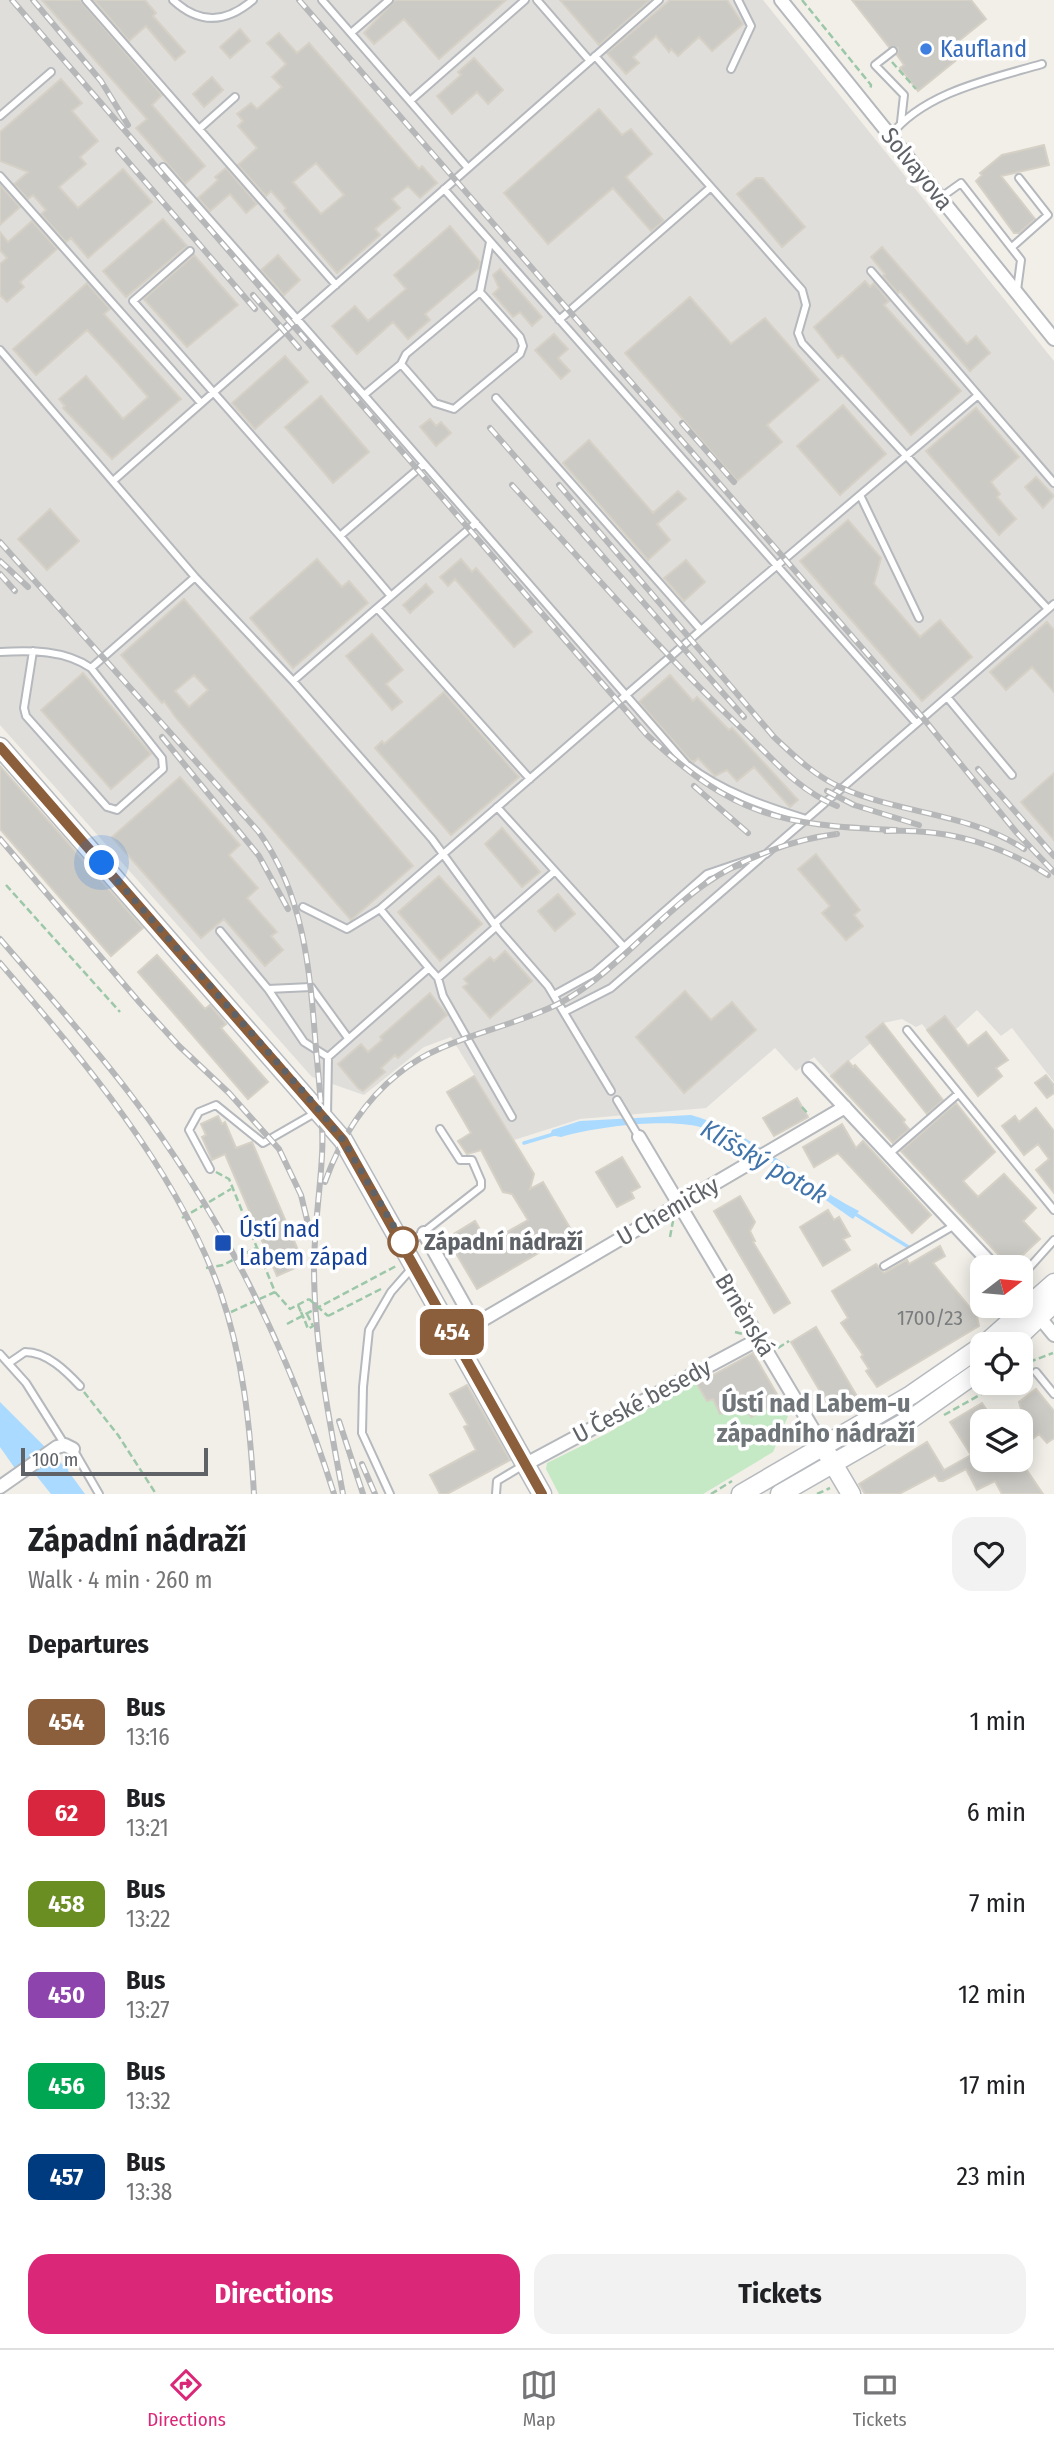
<!DOCTYPE html>
<html lang="en">
<head>
<meta charset="utf-8">
<style>
  body { margin:0; font-family:"Fira Sans Condensed",sans-serif; background:#f2f2f2; color:#202124; height:100vh; display:flex; flex-direction:column; font-size:26px; white-space:nowrap }
  * { box-sizing:border-box; margin:0 }
  p { font-size:23px; color:#757577 }
  .icon { flex:none; width:38px; height:38px; fill:none; stroke:currentColor; stroke-width:2; stroke-linecap:round; stroke-linejoin:round }
  .map { position:relative; height:1494px; overflow:hidden }
  .side { display:flex; flex-direction:column; background:#fff; flex:1 }
  .side>* { flex:none }
  .badge { padding:0 14px; border-radius:10px; font-size:24px; line-height:46px }
  .needle { width:46px; rotate:74deg }
  .controls { position:absolute; left:970px; top:1255px; display:grid; gap:14px }
  .controls a { display:grid; place-items:center; width:63px; height:63px; border-radius:14px; background:#fff; box-shadow:0 4px 18px #0003; font-size:35px }
  .scale { position:absolute; left:21px; bottom:18px; width:187px; box-sizing:border-box; padding-left:7px; border:4px solid #5f6368; border-top:0; font-size:19px; line-height:24px; white-space:nowrap; color:#5f6368; -webkit-text-stroke:5px #fff; paint-order:stroke }
  .you { position:absolute; width:35px; height:35px; margin:-18px; border:5px solid #fff; border-radius:50%; background:#1a73e8; box-shadow:0 0 0 10px #1a73e833 }
  .map>.badge { position:absolute; translate:-50% -50%; box-shadow:0 0 0 4px #fff }
  h2 { padding:0 28px; font-size:26px; line-height:63px }
  .round { display:grid; place-items:center; flex:none; width:74px; height:74px; border-radius:21px; background:#f2f2f2 }
  .overview { display:flex; align-items:center; justify-content:space-between; height:119px; padding:0 28px }
  h1 { font-size:33px; font-weight:700; line-height:52px }
  .primary-button { display:flex; gap:14px; margin-top:auto; padding:14px 28px }
  .primary-button a { flex:1; height:80px; border-radius:21px; background:#db2777; color:#fff; font-size:28px; font-weight:700; line-height:80px; text-align:center }
  .primary-button a+a { background:#f2f2f2; color:#202124 }
  ul { padding:0; list-style:none }
  li { display:flex; align-items:center; gap:21px; height:91px; padding:0 28px }
  li div { flex:1 }
  li b { display:block; font-size:26px }
  li em { font-style:normal }
  li .badge { min-width:77px; font-weight:700; text-align:center }
  .dock { display:flex; justify-content:space-around; align-items:center; height:98px; border-top:2px solid #e0e0e0; background:#fff; font-size:19px; color:#757577 }
  .dock a { display:grid; justify-items:center; gap:4px }
  .dock .active { color:#db2777 }
  .map>svg:first-child { display:block }
</style>
</head>
<body>
<div class="map">
<svg width="1054" height="1494" viewBox="0 0 1054 1494">
  <rect width="100%" height="100%" fill="#f1efe8"/>
  <path fill="#e0deda" d="M0,0H763L1054,361V1082L1012,1028L1001,1036L977,1010L955,1030L945,1016L927,1030L922,1024L916,1027L902,1019L883,1023L871,1043L831,1076L814,1057L796,1071L775,1048L706,1108L580,1119L514,1140L451,1037L424,1047L364,1095L312,1077L0,725Z"/>
  <path fill="#c5e8c5" d="M695,1380L707,1401L713,1399L720,1414L728,1390L750,1417L782,1401L788,1416L773,1452L703,1494H559L546,1469L547,1463L608,1433Z"/>
  <path fill="#aadaff" d="M691,1115C754,1132 801,1182 859,1211L853,1219C815,1193 733,1130 690,1125C654,1120 596,1127 561,1137L550,1135L552,1130L580,1121Z
    M0,1402L66,1468L85,1494H51L35,1474L14,1467L0,1447Z"/>
  <g fill="none" stroke-linecap="round" stroke-linejoin="round">
    <path stroke="#aadaff" stroke-width="3.5" d="M524,1143L554,1134
      M852,1212L910,1248
      M66,1472L68,1460"/>
  </g>
  <path fill="#cccac5" stroke="#d6d1c6" stroke-width="2" fill-rule="evenodd" d="M42,0H80L162,95L152,105L205,166L185,184L136,128L147,119Z
    M94,0H145L156,13L153,16L185,52L175,60L146,26L129,41Z
    M395,0H506L439,59L404,19L374,44L364,33Z
    M560,0H648L649,1L599,45Z
    M670,0H727L743,24L712,51L699,37L678,56L671,49L669,52L656,36L633,57L639,63L626,74L607,53Z
    M852,0H971L986,19L955,44L964,54L918,91L900,68L904,65L897,55L898,48L889,47Z
    M240,29L250,41L230,58L220,47Z
    M279,33L297,53L309,43L419,169L422,166L437,183L420,198L408,186L392,199L400,208L375,229L380,235L337,273L284,211L286,208L271,191L266,196L238,165L257,148L238,126L243,121L237,114L251,103L257,109L282,87L272,77L286,64L267,43ZM316,163L344,195L321,214L293,182Z
    M474,58L503,90L488,104L477,92L452,114L437,96L461,75L458,72Z
    M212,77L223,90L204,107L193,94Z
    M61,79L82,103L72,111L98,141L80,157L86,164L59,187L78,208L123,169L152,202L88,258L71,238L66,242L41,214L46,210L33,195L28,199L14,184L28,172L0,161V132Z
    M599,109L622,135L631,129L652,154L626,177L664,221L651,231L613,188L548,244L504,193Z
    M1044,145L1049,165L1001,176L1035,219L1019,233H1014L976,181L982,175L980,173L1002,155Z
    M226,168L257,204L246,213L230,194L210,211L198,198L218,180L215,177Z
    M756,178H763L805,227L782,247L737,194Z
    M0,185L20,207L0,225Z
    M163,219L187,246L126,297L103,271Z
    M32,221L57,249L20,282L24,287L7,302L0,295V264L7,258L0,250V232L8,242Z
    M450,226L480,262L479,268L425,314L430,320L408,339L393,322L357,354L332,326L355,306L368,321L406,289L394,275Z
    M882,247L967,344L976,336L990,353L970,371L900,291L898,293L883,276L885,274L871,257Z
    M194,255L238,305L187,347L144,299Z
    M278,255L300,280L284,295L261,270Z
    M500,269L542,317L532,326L520,312L513,317L493,294L499,288L493,275Z
    M865,281L870,287L874,283L889,301L884,305L961,391L911,435L842,355L838,358L814,327Z
    M87,283L110,309L104,314L181,399L112,459L63,408L65,406L59,399L86,376L123,419L148,397L118,363L87,330L36,375L13,349Z
    M690,297L731,344L765,318L819,380L767,425L782,442L737,481L625,353Z
    M554,334L568,349L558,358L570,371L561,379L535,350Z
    M285,356L308,382L255,429L232,403Z
    M321,396L369,452L333,483L285,427Z
    M843,405L886,454L840,495L797,446Z
    M976,408L1019,457L991,482L1000,494L997,497L1016,519L999,535L926,451Z
    M430,419L436,426L441,422L451,433L436,446L420,427Z
    M589,440L653,513L678,491L686,499L657,524L670,540L648,560L563,463Z
    M1036,477L1054,496L1043,508L1025,487Z
    M50,509L79,541L47,570L18,539Z
    M848,520L881,558L874,584L920,637L940,620L972,657L922,701L800,561Z
    M317,559L342,587L349,581L368,603L293,668L250,618Z
    M461,559L472,572L476,568L532,632L514,647L455,579L448,586L440,577Z
    M686,560L705,582L684,601L664,578Z
    M426,584L433,592L410,613L403,605Z
    M184,599L413,866L351,920L176,718L164,701L162,703L121,655ZM194,675L208,690L189,707L175,691Z
    M1047,622L1054,630V692L1032,667L1006,690L990,672Z
    M372,634L403,670L386,684L402,702L392,710L346,656Z
    M83,673L151,754L111,789L41,710Z
    M670,675L693,701L697,697L729,730L732,728L798,800L790,807L754,767L737,781L727,770L715,776L698,758L694,762L690,760L639,702Z
    M444,692L519,777L451,835L375,748L382,741L384,744Z
    M0,766L143,928L111,956L0,829Z
    M1054,773V840L1021,802Z
    M180,777L240,845L229,855L258,888L247,898L277,932L271,936L283,950L265,966L224,919L201,938L112,837Z
    M502,828L540,872L522,887L485,844Z
    M816,854L860,910L854,915L863,926L846,940L822,913L830,906L798,869Z
    M439,876L482,924L440,961L398,912Z
    M558,894L575,914L555,931L538,911Z
    M505,951L532,981L490,1018L463,987L468,984L464,979L490,957L494,961Z
    M157,955L205,1009L210,1005L226,1024L221,1028L268,1082L248,1099L138,972Z
    M685,991L711,1020L732,1002L756,1030L684,1093L636,1037Z
    M430,993L447,1015L398,1058L395,1055L381,1068L385,1072L363,1091L358,1088L338,1064L361,1044L368,1052L382,1040L380,1037Z
    M945,1016L968,1046L986,1032L1008,1060L996,1068L1002,1076L978,1096L927,1030Z
    M883,1023L943,1100L927,1114L866,1037Z
    M848,1061L853,1067L855,1065L905,1120L903,1122L909,1129L893,1143L831,1076Z
    M1046,1075L1054,1085V1093L1047,1098L1035,1083Z
    M474,1076L534,1174L530,1189L543,1182L573,1233L477,1289L447,1238L475,1221L488,1243L528,1220L512,1194L503,1192L481,1150L467,1154L458,1141L471,1133L447,1092Z
    M797,1098L808,1117L774,1136L763,1118Z
    M956,1103L995,1152L963,1181L978,1197L1004,1174L1036,1208L1023,1221L1040,1239L1010,1267L901,1151Z
    M1036,1108L1054,1131V1193L1036,1170L1049,1159L1038,1144L1024,1155L1002,1126L1015,1116L1019,1122Z
    M218,1116L222,1124L225,1122L236,1148L252,1142L304,1264L277,1276L225,1154L212,1160L202,1137L206,1135L201,1124Z
    M842,1124L856,1148L863,1141L931,1215L912,1233L838,1153L814,1167L803,1147Z
    M622,1157L640,1187L631,1192L634,1198L617,1207L596,1172Z
    M740,1196L755,1222L750,1231L755,1241L753,1242L790,1303L774,1313L714,1211Z
    M828,1210L834,1220L839,1217L850,1236L843,1239L850,1250L823,1266L800,1227Z
    M940,1246L945,1256L933,1263L977,1316L979,1326L877,1387L866,1371L869,1369L861,1357L863,1355L841,1323L848,1318L832,1291L876,1264L884,1273L907,1260L909,1264Z
    M816,1327L858,1398L833,1413L791,1342Z
    M753,1353L781,1401L751,1417L742,1404L720,1414L713,1399L707,1401L697,1384Z
    M467,1385L510,1460L447,1494H440L430,1475L476,1450L464,1427L468,1425L450,1394Z
    M1036,1389L1054,1411V1438L1047,1443L1039,1434L1030,1441L1019,1402Z
    M982,1403L994,1421H982V1460H1020L1043,1494H1002L995,1481L977,1490L966,1469L943,1481H939L935,1475L899,1494H865L859,1484L927,1442L944,1470L971,1455L950,1422Z"/>
  <g fill="none" stroke-linecap="round" stroke-linejoin="round">
    <g stroke="#b5b8bc" stroke-width="10">
      <path id="lane" d="M86,0L199,129L235,97
        M173,0C200,25 226,23 253,0
        M322,0L468,168
        M537,0L590,61
        M351,33L389,0
        M893,51L875,65L904,95L901,122
        M595,56L802,290L806,305L798,333L802,343L1048,609
        M731,69L751,26L738,0
        M410,101L525,0
        M0,116L51,72
        M199,129L336,285
        M890,136C924,92 991,79 1042,64
        M163,167L364,395
        M0,176L201,403
        M444,189L916,723
        M940,198L961,183L1021,260L1017,290
        M1012,247L1048,215L1019,178
        M190,251L133,301L340,536L424,464
        M871,271L1054,483
        M480,292L520,337L523,346L520,354L454,409L435,403L401,364L364,395L686,764C722,792 764,806 806,819
        M559,320L711,187
        M0,350L195,577L293,681L377,608L530,779
        M401,364L406,354L480,292L490,242
        M113,481L659,0
        M860,495L977,396
        M340,536L391,596L377,608
        M391,596L476,523
        M701,630L860,495L919,618
        M0,652C31,650 65,650 91,668L162,758L163,769L117,810L107,807L26,716L24,708L33,651
        M91,668L195,577
        M293,681L432,839L494,924L548,986L611,1091
        M947,697L1054,604
        M303,907L347,929L380,909L701,630L496,398
        M494,924L555,871L497,807
        M220,931L268,989L311,987L348,1038
        M624,947L707,874L766,854L947,697L1012,775
        M429,968L438,978L443,996L512,1117
        M438,978L497,926
        M268,989L304,1042L328,1057L327,1116
        M554,995L594,973L624,947L555,871
        M564,1012L611,988L764,855
        M907,1030L1054,1210
        M328,1057L429,968L380,909
        M617,1100L639,1137
        M889,1154L958,1094
        M210,1169L189,1130L199,1112L216,1105L263,1143L315,1113
        M406,1246L481,1187V1181L472,1160H460L440,1129
        M884,1266L955,1225
        M1020,1278L1054,1240
        M0,1354L26,1383L65,1445
        M9,1363L25,1352C47,1352 66,1371 80,1386
        M1036,1372L1054,1394
        M73,1449L99,1494
        M390,1494L362,1433L363,1387L369,1330L391,1292L412,1268
        M496,1494L497,1481L522,1466"/>
    </g>
    <g stroke="#b5b8bc" stroke-width="16">
      <path id="street" d="M781,0L1054,339
        M809,1069L994,1267
        M639,1137L823,1446
        M424,1233L475,1324
        M1040,1318L1054,1335
        M455,1336L845,1107
        M526,1464L759,1339
        M0,1487L57,1447L65,1445L73,1449"/>
    </g>
    <g stroke="#b6babf" stroke-width="21">
      <path id="secondary" d="M0,747L343,1140L542,1494
        M985,1344L1054,1283
        M1011,1344L1054,1303
        M828,1455L851,1494
        M741,1494L911,1395L982,1346
        M780,1494L914,1417L982,1369"/>
    </g>
    <path stroke="#9cc7a9" stroke-width="2.5" stroke-dasharray="7 3.5" stroke-linecap="butt" d="M802,0L871,85L870,91
      M892,62L916,89
      M6,885L120,1012
      M802,1107L809,1115
      M216,1172L229,1179L275,1292L290,1309L309,1299
      M182,1218L231,1189
      M670,1237L673,1221
      M206,1268L223,1265L256,1248
      M298,1305L301,1312
      M231,1312L275,1292
      M328,1316L381,1289
      M305,1321L308,1329L313,1326L307,1314
      M287,1324L398,1265
      M735,1332L743,1334
      M778,1348L789,1341
      M1022,1351L1028,1359L1024,1373
      M1029,1362L1053,1353
      M84,1392L118,1435L156,1494
      M944,1415L1003,1382
      M711,1494L732,1481
      M817,1494L830,1488"/>
    <use href="#lane" stroke="#fff" stroke-width="6"/>
    <use href="#street" stroke="#fff" stroke-width="12"/>
    <use href="#secondary" stroke="#fff" stroke-width="18"/>
    <g stroke="#b6b7b8" stroke-width="6">
      <path id="rail" d="M12,0L647,735C734,816 779,825 896,830
        M33,0L101,81L128,125
        M299,0L923,718L1017,833L1054,872
        M118,150L255,309
        M253,295L299,348
        M682,423L734,482
        M490,428L744,717
        M512,485C588,567 661,652 742,729C772,758 797,790 837,806
        M559,485L774,737C795,757 815,776 842,788C900,814 970,813 1024,849
        M0,542L258,831C305,895 310,973 316,1049C319,1084 324,1121 322,1155C320,1193 314,1230 314,1267C314,1343 329,1420 343,1494
        M0,561L28,587
        M0,574L15,591
        M162,737L259,856L288,909
        M978,769L1054,856
        M694,786L748,833
        M827,791L854,805L919,825
        M886,831C945,828 1000,844 1048,875
        M0,839L140,1003L179,1046L229,1093L279,1149L301,1195L310,1232
        M0,939C44,990 89,1040 130,1094C221,1213 289,1351 334,1494
        M0,963C84,1061 175,1167 220,1291C243,1357 250,1425 254,1494
        M325,1182C340,1140 363,1102 398,1074C441,1037 511,1029 562,1002C617,971 654,920 705,884C741,859 793,839 837,834
        M339,1421L363,1494
        M362,1464L375,1494"/>
    </g>
    <use href="#rail" stroke="#fff" stroke-width="3.5" stroke-dasharray="10" stroke-linecap="butt"/>
    <path stroke="#9cc7a9" stroke-width="2.5" stroke-dasharray="7 3.5" stroke-linecap="butt" d="M309,1299L328,1316
      M301,1312L305,1321"/>
  </g>
  <g fill="none" stroke-linecap="round" stroke-linejoin="round">
    <g stroke="#fff" stroke-width="16">
      <path id="line" d="M0,747L343,1140L542,1494"/>
    </g>
    <use href="#line" stroke="#8b5e3c" stroke-width="10"/>
    <path stroke="#5f6368" stroke-width="7" stroke-dasharray="0 12.6" d="M102,863L320,1111L343,1140L403,1242"/>
  </g>
  <circle fill="#3f7fe0" stroke="#fff" stroke-width="2.5" cx="926" cy="49" r="7"/>
  <circle fill="#fff" stroke="#8b5e3c" stroke-width="3.5" cx="403" cy="1242" r="14"/>
  <rect fill="#1a4fb4" stroke="#fff" stroke-width="2.5" x="214" y="1234" width="18" height="18" rx="3.5"/>
  <g text-anchor="middle" dominant-baseline="central" stroke-width="7" stroke-linejoin="round" paint-order="stroke">
    <g font-size="21" fill="#7a7d7f">
      <text x="930" y="1318">1700/23</text>
    </g>
    <g font-size="24" fill="#366cbe" stroke="#fff" text-anchor="start">
      <text x="940" y="49">Kaufland</text>
    </g>
    <g font-size="24" fill="#5f6368" stroke="#fff">
      <text transform="translate(917 169) rotate(51)">Solvayova</text>
      <text transform="translate(668 1211) rotate(-30)">U Chemičky</text>
      <text transform="translate(745 1315) rotate(59)">Brněnská</text>
      <text transform="translate(642 1401) rotate(-28)">U České besedy</text>
    </g>
    <g font-size="24" fill="#164399" stroke="#fff" text-anchor="start">
      <text x="239" y="1229">Ústí nad<tspan x="239" dy="28">Labem západ</tspan></text>
    </g>
    <g font-size="24" font-weight="bold" fill="#5f6368" stroke="#fff" text-anchor="start">
      <text x="424" y="1242">Západní nádraží</text>
    </g>
    <g font-size="26" font-style="italic" fill="#4174aa" stroke="#fff">
      <text transform="translate(764 1162) rotate(30)">Klíšský potok</text>
    </g>
    <g font-size="26" font-weight="bold" fill="#70757a" stroke="#fff">
      <text x="816" y="1403">Ústí nad Labem-u<tspan x="816" dy="30">západního nádraží</tspan></text>
    </g>
  </g>
</svg>
<div class="controls">
<a><svg class="needle" viewBox="-14 -14 28 28"><path d="M0-13l5 13h-10z" fill="#e53935"/><path d="M0 13l5-13h-10z" fill="#757577"/></svg></a>
<a><svg class="icon" aria-label="locate" viewBox="0 0 24 24"><circle cx="12" cy="12" r="6"/><path d="M12 2v4M12 18v4M2 12h4M18 12h4"/></svg></a>
<a><svg class="icon" aria-label="layers" viewBox="0 0 24 24"><path d="M12 4l9 5-9 5-9-5zM3 14l9 5 9-5"/></svg></a>
</div>
<div class="scale">100 m</div>
<div class="you" style="left:102px;top:863px"></div>
<b class="badge" style="left:452px;top:1332px;background:#8b5e3c;color:#fff">454</b>
</div>
<section class="side">
<div class="overview"><div><h1>Západní nádraží</h1><p>Walk · 4 min · 260 m</p></div><a class="round"><svg class="icon" aria-label="heart" viewBox="0 0 24 24"><path d="M12 20l-8-8c-3-5 5-10 8-4 3-6 11-1 8 4z"/></svg></a></div>
<h2>Departures</h2>
<ul>
<li><span class="badge" style="background:#8b5e3c;color:#fff">454</span><div><b>Bus</b><p>13:16</p></div><em>1 min</em></li>
<li><span class="badge" style="background:#d7263d;color:#fff">62</span><div><b>Bus</b><p>13:21</p></div><em>6 min</em></li>
<li><span class="badge" style="background:#6b8e23;color:#fff">458</span><div><b>Bus</b><p>13:22</p></div><em>7 min</em></li>
<li><span class="badge" style="background:#8e44ad;color:#fff">450</span><div><b>Bus</b><p>13:27</p></div><em>12 min</em></li>
<li><span class="badge" style="background:#00a651;color:#fff">456</span><div><b>Bus</b><p>13:32</p></div><em>17 min</em></li>
<li><span class="badge" style="background:#003b80;color:#fff">457</span><div><b>Bus</b><p>13:38</p></div><em>23 min</em></li>
</ul>
<div class="primary-button"><a>Directions</a><a>Tickets</a></div>
</section>
<nav class="dock">
<a class="active"><svg class="icon" aria-label="directions" viewBox="0 0 24 24"><path d="M12 3l9 9-9 9-9-9zM9 14v-3h6M13 9l2 2-2 2"/></svg>Directions</a>
<a><svg class="icon" aria-label="map" viewBox="0 0 24 24"><path d="M3 6l6-2 6 2 6-2v14l-6 2-6-2-6 2zM9 4v14M15 6v14"/></svg>Map</a>
<a><svg class="icon" aria-label="tickets" viewBox="0 0 24 24"><path d="M3 7h18v10H3zM15 7v10"/></svg>Tickets</a>
</nav>
</body>
</html>
